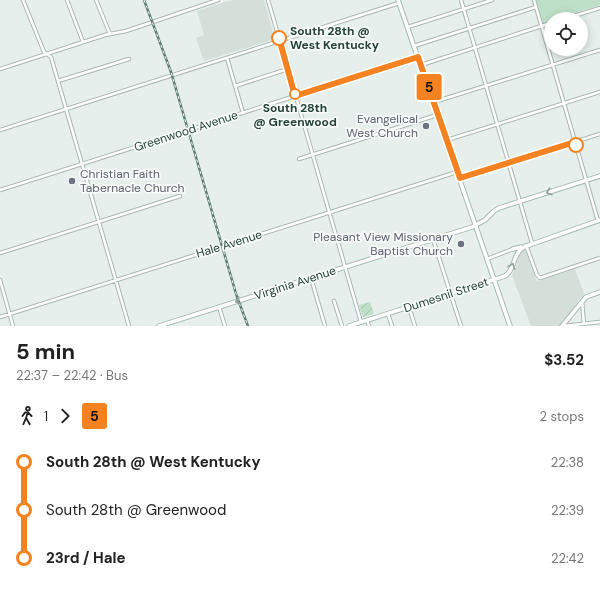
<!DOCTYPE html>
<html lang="en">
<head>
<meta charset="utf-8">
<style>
  body { margin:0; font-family:"DM Sans",sans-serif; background:#f2f2f2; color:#222; height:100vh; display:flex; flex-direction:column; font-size:15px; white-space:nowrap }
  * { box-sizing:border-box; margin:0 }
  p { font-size:13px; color:#767676 }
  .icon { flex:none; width:22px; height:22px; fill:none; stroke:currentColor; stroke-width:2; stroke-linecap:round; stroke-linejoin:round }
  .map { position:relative; height:326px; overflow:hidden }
  .drawer { display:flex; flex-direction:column; background:#fff; flex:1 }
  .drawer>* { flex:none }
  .badge { padding:0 8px; border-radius:3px; font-size:14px; line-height:26px }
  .fabs { position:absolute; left:544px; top:12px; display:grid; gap:8px }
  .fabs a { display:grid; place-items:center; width:44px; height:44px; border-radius:50%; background:#fff; box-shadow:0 2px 10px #0003; font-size:20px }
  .map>.badge { position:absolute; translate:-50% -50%; box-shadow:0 0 0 2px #fff }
  .legs { display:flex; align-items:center; gap:6px; height:44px; padding:0 16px; font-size:13px }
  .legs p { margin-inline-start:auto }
  .overview { display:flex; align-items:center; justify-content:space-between; height:68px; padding:0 16px }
  h1 { font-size:22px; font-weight:700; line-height:30px }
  ul { padding:0 16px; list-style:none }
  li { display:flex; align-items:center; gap:14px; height:48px; font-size:15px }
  li i { display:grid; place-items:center; width:6px; height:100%; margin:0 5px; background:currentColor }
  li i::after { content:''; width:10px; height:10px; margin:-5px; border:3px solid; border-radius:50%; background:#fff }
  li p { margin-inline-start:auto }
  li:first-child i { background:linear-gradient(#0000 50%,currentColor 0) }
  li:last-child i { background:linear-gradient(currentColor 50%,#0000 0) }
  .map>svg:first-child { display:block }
</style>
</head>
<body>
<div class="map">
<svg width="600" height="326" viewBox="0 0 600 326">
  <defs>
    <pattern id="garden-furrows" width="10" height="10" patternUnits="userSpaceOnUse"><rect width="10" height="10" fill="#bfe0c8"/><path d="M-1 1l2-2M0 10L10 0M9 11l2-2" fill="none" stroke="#a4c1ad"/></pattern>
  </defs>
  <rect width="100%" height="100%" fill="#e6efeb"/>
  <path fill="#d4dfda" d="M232,0H264L275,39L204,61L196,38L204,35L197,11Z
    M525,249L536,280L538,281L575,269L584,294L559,326H531L512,275L516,268L519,255Z"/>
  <path fill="#bfe0c8" d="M536,0H600V5L555,19H551V20L544,23L542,22Z"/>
  <path fill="url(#garden-furrows)" d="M370,302L374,314L363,317L359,305Z"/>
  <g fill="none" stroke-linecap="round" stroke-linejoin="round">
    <g stroke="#a8b8b2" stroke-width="4.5">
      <path id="street" d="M23,0L44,52L51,57L129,326
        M67,0L83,42
        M96,0L110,34
        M268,0L361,322
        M461,0L532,243
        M534,0L598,221
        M564,19L600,8
        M408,27L492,0
        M414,46L536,7
        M227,58L243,113
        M421,65L551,23
        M0,69L105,35L126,31L218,0
        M58,81L129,59
        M235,86L288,69
        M434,102L600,50
        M0,130L399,3
        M447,140L600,92
        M299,159L437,115
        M460,178L600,134
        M0,190L418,57
        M433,239L461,326
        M526,245L537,275L540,278L600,258
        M0,253L180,196
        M487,259L513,249
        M311,278L325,326
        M0,280L13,326
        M334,301L342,326
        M582,302L584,324
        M219,307L225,326
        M409,307L415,326
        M388,314L392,326
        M0,317L457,172
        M367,320L369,326
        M564,326L600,322"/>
    </g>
    <g stroke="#a4bbb3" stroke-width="5.5">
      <path id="secondary" d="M398,0L510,326
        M513,249L521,247
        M159,326L472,227L485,220L494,211L499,208L600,176
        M349,326L505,276C516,269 512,254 524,247L600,220
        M562,326L586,297L600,292"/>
    </g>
    <use href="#street" stroke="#fff" stroke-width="2.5"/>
    <use href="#secondary" stroke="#fff" stroke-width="3.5"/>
    <g stroke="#5f7d75" stroke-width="2.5">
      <path id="rail" d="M144,0L171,72L237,297L248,326"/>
    </g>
    <use href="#rail" stroke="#f7fbf9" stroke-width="1" stroke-dasharray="3" stroke-linecap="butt"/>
  </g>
  <defs><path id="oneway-chevron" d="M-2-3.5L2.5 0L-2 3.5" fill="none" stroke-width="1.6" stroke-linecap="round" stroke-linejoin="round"/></defs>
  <g stroke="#92a09c">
    <use href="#oneway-chevron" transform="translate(549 192) rotate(162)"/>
    <use href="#oneway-chevron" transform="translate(512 266) rotate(-69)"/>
    <use href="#oneway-chevron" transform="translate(238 301) rotate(163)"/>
  </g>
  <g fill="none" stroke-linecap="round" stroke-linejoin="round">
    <g stroke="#fff" stroke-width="9">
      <path id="line-1" d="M279,38L295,96L418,57L460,178L575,142L576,145"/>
    </g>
    <use href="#line-1" stroke="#f58220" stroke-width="6"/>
  </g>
  <g fill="#fff" stroke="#f58220" stroke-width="2">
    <circle cx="279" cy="38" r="7"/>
    <circle cx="295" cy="94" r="5"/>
    <circle cx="576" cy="145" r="7"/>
  </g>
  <g fill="#6b7280" stroke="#f7fbf9" stroke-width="1.5">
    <circle cx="426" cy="126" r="4"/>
    <circle cx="72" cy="181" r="4"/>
    <circle cx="461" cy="244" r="4"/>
  </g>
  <g text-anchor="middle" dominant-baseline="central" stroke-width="3.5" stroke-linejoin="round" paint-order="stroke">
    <g font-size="12" font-weight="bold" fill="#24423a" stroke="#f7fbf9" text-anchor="start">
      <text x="290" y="31">South 28th @<tspan x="290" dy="14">West Kentucky</tspan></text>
      <text x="295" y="108" text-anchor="middle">South 28th<tspan x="295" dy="14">@ Greenwood</tspan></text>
    </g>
    <g font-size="12" fill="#5b616d" stroke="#f7fbf9" text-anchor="end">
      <text x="418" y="119">Evangelical<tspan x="418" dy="14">West Church</tspan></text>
      <text x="80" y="174" text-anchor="start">Christian Faith<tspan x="80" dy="14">Tabernacle Church</tspan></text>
      <text x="453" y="237">Pleasant View Missionary<tspan x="453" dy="14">Baptist Church</tspan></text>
    </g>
    <g font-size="12" fill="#24423a" stroke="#f7fbf9">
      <text transform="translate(186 131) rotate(-18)">Greenwood Avenue</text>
      <text transform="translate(229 244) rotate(-17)">Hale Avenue</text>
      <text transform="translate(295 283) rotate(-18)">Virginia Avenue</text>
      <text transform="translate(446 295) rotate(-18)">Dumesnil Street</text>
    </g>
  </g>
</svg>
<div class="fabs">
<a><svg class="icon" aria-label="locate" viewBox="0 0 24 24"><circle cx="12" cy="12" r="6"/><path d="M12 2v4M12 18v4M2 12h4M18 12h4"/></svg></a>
</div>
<b class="badge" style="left:429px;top:87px;background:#f58220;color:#111">5</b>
</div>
<section class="drawer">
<div class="overview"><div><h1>5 min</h1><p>22:37 – 22:42 · Bus</p></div><b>$3.52</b></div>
<div class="legs"><svg class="icon" aria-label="walk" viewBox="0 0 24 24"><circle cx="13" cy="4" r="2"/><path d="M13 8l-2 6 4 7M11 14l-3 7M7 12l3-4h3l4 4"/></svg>1<svg class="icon" aria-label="forward" viewBox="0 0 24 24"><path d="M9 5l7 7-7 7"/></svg><b class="badge" style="background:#f58220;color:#111">5</b><p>2 stops</p></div>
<ul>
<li><i style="color:#f58220"></i><b>South 28th @ West Kentucky</b><p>22:38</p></li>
<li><i style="color:#f58220"></i><span>South 28th @ Greenwood</span><p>22:39</p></li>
<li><i style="color:#f58220"></i><b>23rd / Hale</b><p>22:42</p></li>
</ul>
</section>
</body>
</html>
